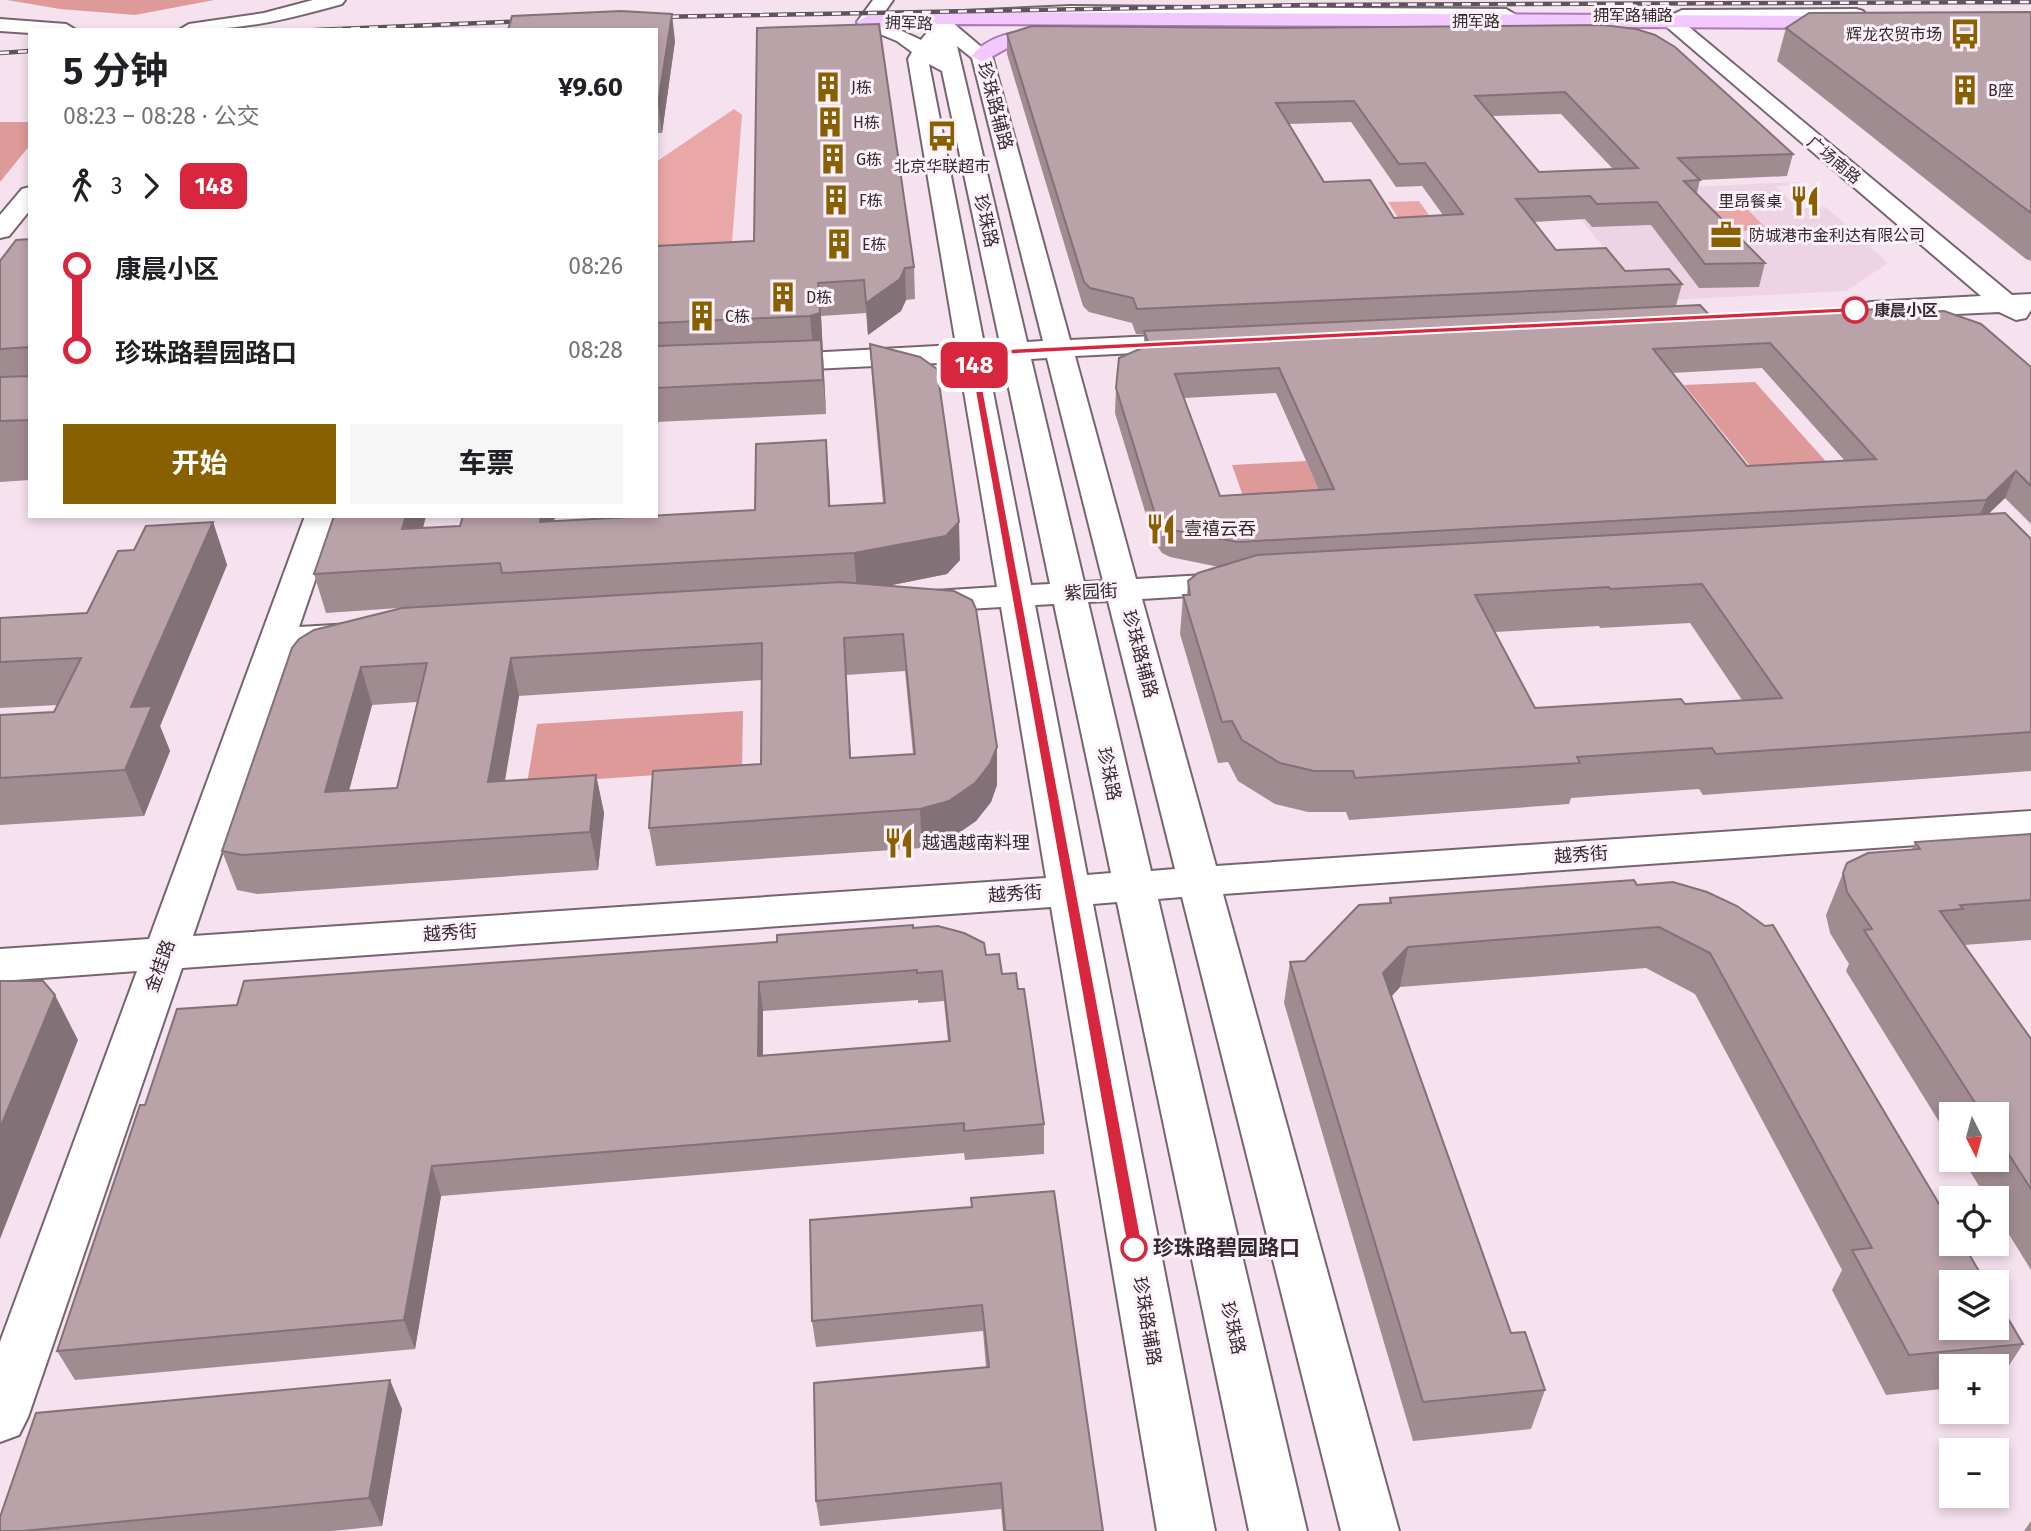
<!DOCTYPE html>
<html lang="zh">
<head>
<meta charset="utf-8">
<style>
  body { margin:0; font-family:"Fira Sans","Noto Sans SC",sans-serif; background:#f6f6f6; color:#202124; height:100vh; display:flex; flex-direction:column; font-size:26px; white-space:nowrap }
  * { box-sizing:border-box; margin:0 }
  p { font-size:23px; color:#757577 }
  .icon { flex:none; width:38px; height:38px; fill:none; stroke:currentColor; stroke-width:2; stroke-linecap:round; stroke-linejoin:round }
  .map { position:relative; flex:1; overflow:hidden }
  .details { position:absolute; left:28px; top:28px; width:630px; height:490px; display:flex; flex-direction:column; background:#fff; border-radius:0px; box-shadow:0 4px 10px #0003 }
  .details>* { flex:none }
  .badge { padding:0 14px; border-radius:10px; font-size:24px; line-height:46px }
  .needle { width:46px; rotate:174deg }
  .controls { position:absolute; left:1939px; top:1102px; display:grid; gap:14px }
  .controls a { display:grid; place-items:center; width:70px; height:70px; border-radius:0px; background:#fff; box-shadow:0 4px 10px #0003; font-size:35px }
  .map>.badge { position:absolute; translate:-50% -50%; box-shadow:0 0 0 4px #fff }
  .legs { display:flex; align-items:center; gap:10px; height:77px; padding:0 35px; font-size:23px }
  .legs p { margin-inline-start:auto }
  .overview { display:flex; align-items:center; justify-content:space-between; height:119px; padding:0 35px }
  h1 { font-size:38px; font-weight:700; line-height:52px }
  .primary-button { display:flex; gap:14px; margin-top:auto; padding:14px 35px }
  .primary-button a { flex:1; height:80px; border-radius:0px; background:#896000; color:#fff; font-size:28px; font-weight:700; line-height:80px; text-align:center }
  .primary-button a+a { background:#f6f6f6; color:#202124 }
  ul { padding:0 35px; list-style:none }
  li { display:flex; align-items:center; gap:24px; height:84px; font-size:26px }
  li i { display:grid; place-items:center; width:10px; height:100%; margin:0 9px; background:currentColor }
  li i::after { content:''; width:18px; height:18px; margin:-9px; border:5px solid; border-radius:50%; background:#fff }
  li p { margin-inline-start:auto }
  li:first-child i { background:linear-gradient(#0000 50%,currentColor 0) }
  li:last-child i { background:linear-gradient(currentColor 50%,#0000 0) }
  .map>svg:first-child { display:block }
</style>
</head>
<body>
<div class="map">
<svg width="2031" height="1531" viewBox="0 0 2031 1531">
  <rect width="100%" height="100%" fill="#f6e1ef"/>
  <path fill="#eed3e4" d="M1798,182L1801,185L1775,186L1798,208L1826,207L1888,263L1846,291L1649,301L1558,193Z"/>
  <path fill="#eaa7a7" d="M734,109L742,115L731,254L656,262V162Z
    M1419,201L1434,222L1402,224L1388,202Z
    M1747,209L1768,230L1667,234L1648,214Z"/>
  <path fill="#de9999" d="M7,0H214L135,15L60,9Z
    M0,122H30V145L0,182Z
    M1755,382L1830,466L1755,472L1684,385Z
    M1306,461L1321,493L1244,499L1232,465Z
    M743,711L742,769L527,784L537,724Z"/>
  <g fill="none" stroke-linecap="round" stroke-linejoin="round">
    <g stroke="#766570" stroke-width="4">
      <path id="minor" d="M313,0H345L342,4C281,21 243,30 179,30L189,24L264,13Z
        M873,0H893L879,20L921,40L933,25L934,14L941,12L1070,6L1506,9L1516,15L1506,21L1070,18L953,23L992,56L1070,340L1196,334L1206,336L1210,342L1206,348L1196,350L1075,356L1136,579L1239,573L1251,576L1256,583L1251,590L1239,593L1142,599L1216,866L2031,811V837L1223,894L1399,1531H1341L1182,897L1158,899L1307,1531H1249L1117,902L1093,904L1215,1531H1157L1051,907L182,968L28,1417L19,1435L0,1442V1342L137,971L0,981V949L149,939L305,516H337L299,627L352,624L364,628L370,635L364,642L291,649L193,936L1046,878L1001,607L918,612L906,609L901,602L906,595L918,592L997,587L959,362L770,371L760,369L756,363L760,357L770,355L956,345L908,59L912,52L897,41L860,26L857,22ZM957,46L972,58L1043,341L1027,342ZM929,64L942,71L1000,343L984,344ZM1047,358L1103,581L1084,582L1031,359ZM1003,360L1050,584L1031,585L987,361ZM1108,601L1175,869L1151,871L1088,602ZM1054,604L1111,873L1087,875L1035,605Z
        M1856,9L1863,11L1866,15L1863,19L1683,22L2012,295L2031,294V310L2026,318L2016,320L1999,312L1871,318L1861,316L1858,310L1861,304L1871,302L1981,296L1654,16L1664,10L1674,14L1682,10Z
        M0,19L66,24L76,30H30V33L0,31Z
        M30,187V210L9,236L0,238V215L22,189Z"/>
    </g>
    <g stroke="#aa79b7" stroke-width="4">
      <path id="major" d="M941,12L1848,16L1858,22L1848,28L941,24L867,28L857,22L867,16Z
        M1048,28L1055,30L1058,34L1055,38L1011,46L982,62L972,56C989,33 1022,31 1048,28Z"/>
    </g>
    <use href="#minor" fill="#fff" fill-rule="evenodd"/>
    <use href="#major" fill="#f2c8ff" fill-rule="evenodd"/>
    <g stroke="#5e545b" stroke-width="4.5">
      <path id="rail" d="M652,17L1307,5L2031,2
        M315,30L530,21
        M0,53L30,51"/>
    </g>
    <use href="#rail" stroke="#fef1f9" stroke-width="2.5" stroke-dasharray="9" stroke-linecap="butt"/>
  </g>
  <path fill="#a08b91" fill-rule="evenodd" d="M2031,12V261L2026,259L1777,61L1786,28Z
    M1602,25L1793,154L1787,176L1700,180L1697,193L1765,263L1759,287L1699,288L1651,225L1592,227L1585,219L1534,222L1556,250L1625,271L1682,284L1676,306L1711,317L1928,312L2031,367V524L2005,498L1988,514L2031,539V771L1703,795L1699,789L1571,798L1569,804L1349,820L1346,812H1308L1275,804L1238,781L1228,762L1218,763L1180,634L1183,595H1187L1188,581L1219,567L1170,557L1162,553L1154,541L1115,413L1116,388L1144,347V334H1136L1132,323L1089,312L1083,306L1007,54V34L1278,28ZM1561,114L1613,169L1539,172L1492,116ZM1351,122L1396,187L1422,186L1443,215L1394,218L1324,182L1289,124ZM1762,368L1845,461L1747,466L1672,373ZM1276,393L1319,490L1220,496L1184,398ZM1690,623L1742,700L1685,704L1535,708L1495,632L1599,626L1600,628Z
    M656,30L675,41L662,133H656Z
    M30,239V480L0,482V261Z
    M656,246L914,267L915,299L906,300L901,311L868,335L866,313L821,316L826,414L656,422Z
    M870,344L960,560L947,574L887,586L997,785L991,802L976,821L950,839L922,848L656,866L649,828L761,764L762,680L519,696L505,781L596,775L604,813L598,870L257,894L237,890L222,851L399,608L326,613L314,574L334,516H426L423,528L755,510L829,477L830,506L883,503L872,379ZM905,671L913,754L851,758L846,675ZM417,702L397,788L349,791L372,705Z
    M213,522L227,565L160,726L170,751L144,816L0,825V715L54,712L58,705L0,708V618L87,613L134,550Z
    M2031,834V940L1964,945L2031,1039V1270L1997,1215V1199H1987L1963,1160H1997V1115H1951V1141L1846,971L1849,964L1830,933L1826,915L1847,863L1912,850L1915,842Z
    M1673,882L2023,1344L1997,1384V1367H1951V1388L1886,1395L1832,1290L1842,1270L1695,994L1646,968L1400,987L1391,997L1511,1333L1545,1390L1531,1429L1413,1441L1284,1003L1290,962L1305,961L1389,903L1390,898Z
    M913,928L986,955L1002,974L1018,989L1044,1124V1154L965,1160L964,1153L441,1196L415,1349L75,1380L57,1351L145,1105L237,1005L777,942ZM918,1000V1003L944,1001L948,1042L763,1056V1011Z
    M971,1198L1103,1531H1003L1001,1509L820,1526L816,1501L986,1367L983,1331L816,1347L812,1321L971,1207Z
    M402,1409L382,1526L332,1531H0Z
    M2031,1521V1531H2024Z"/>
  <path fill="#827176" d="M672,14L675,41L662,133L658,104Z
    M905,268L906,300L901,311L868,335L866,303Z
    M818,283L821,316L826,414L823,380L813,349L810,316Z
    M826,440L829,477L832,544L829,506Z
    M2016,471L2005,498L1975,527L1986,500Z
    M406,516H426L412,567L402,529Z
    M541,516H555L547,560L540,522Z
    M213,522L227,565L160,726L170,751L144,816L125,770L131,707Z
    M959,522L960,560L947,574L857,592L854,553Z
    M844,638L846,675L853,796L850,758Z
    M511,658L519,696L498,820L488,782Z
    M361,667L372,705L338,831L325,792Z
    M997,747V785L991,802L976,821L950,839L922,848L920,809Z
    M596,775L604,813L598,870L590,832Z
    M1408,947L1400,987L1375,1014L1383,973Z
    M759,982L763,1011V1086L758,1056Z
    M55,995L78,1040L0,1239V1128Z
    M432,1166L441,1196L415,1349L404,1320Z
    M390,1380L402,1409L382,1526L369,1498Z"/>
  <path fill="#baa2a9" stroke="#827176" stroke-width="2" fill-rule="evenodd" d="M621,11L672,14L658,104H656V30H508L512,16Z
    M2031,12V213L1786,28L1809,13Z
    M879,24L914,267L905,268L900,279L866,303L864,280L818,283L820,313L810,316L656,323V246L754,241L757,28Z
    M1602,25L1636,29L1655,35L1675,47L1793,154L1678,158L1700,180L1684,181L1765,263L1705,264L1657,202L1597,204L1590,196L1516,199L1556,250L1606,248L1625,271L1669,269L1682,284L1137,309L1133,298L1090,288L1084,282L1007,34L1032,26L1278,28ZM1565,92L1638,168L1539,172L1475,96ZM1354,101L1399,164L1425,163L1463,214L1394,218L1370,180L1324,182L1276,103Z
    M30,239V347L0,349V261L16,240Z
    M1700,305L1711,317L1922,307L1928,312L1944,311L1981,324L2031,367V486L2016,471L1986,500L1238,542L1172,530L1163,526L1155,514L1116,388L1119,358L1149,345L1144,331ZM1770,343L1876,459L1747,466L1653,349ZM1279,368L1334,489L1220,496L1175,374Z
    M821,340L823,380L656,388V346Z
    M870,344L920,357L937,369L959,522L946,536L854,553L502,573L500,563L314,574L334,516H406L402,529L460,526L463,516H541L540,522L755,510L756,444L826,440L829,506L885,503Z
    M30,376V420L0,421V377Z
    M2005,513L2031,539V732L1716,754L1712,748L1577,757L1580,763L1355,778L1353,771H1314L1280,763L1242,740L1232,721L1222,722L1183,595H1190L1188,581L1198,573L1257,555ZM1702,584L1782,698L1685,704L1681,699L1535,708L1475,595L1609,587L1610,589Z
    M213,522L131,707L152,706L125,770L0,778V715L54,712L81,658L0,662V618L87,613L118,551L134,550L146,526Z
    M841,582L954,591L972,600L976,609L997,747L990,764L975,783L949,801L920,809L649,828L653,771L761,764L762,643L511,658L488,782L596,775L590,832L242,855L222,851L292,648L299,639L314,630L402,608ZM903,634L915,754L850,758L844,638ZM427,663L397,788L325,792L361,667Z
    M2031,834V900L1960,905L1963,909L1940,911L2031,1039V1189L1997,1136V1115H1983L1864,930L1872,929L1847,892L1843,873L1847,863L1868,853L1920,849L1915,842Z
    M1634,880L1637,885L1673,882L1707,892L1737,906L1765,926L1773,925L1951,1224V1244H1963L1986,1283H1951V1328H1997V1300L2023,1344L1909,1355L1852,1250L1872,1248L1710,953L1659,927L1408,947L1383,973L1511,1333L1525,1332L1545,1390L1423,1402L1290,962L1305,961L1359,905L1391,903L1390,898Z
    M913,925V928L938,926L964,933L984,943L986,955L999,954L1002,974L1016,973L1018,989H1024L1044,1124L964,1131V1123L432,1166L404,1320L57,1351L140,1105H145L177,1009L237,1005L244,981L777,942V935ZM917,970V973L942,971L950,1041L758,1056L759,982Z
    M0,981H43L55,995L0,1128Z
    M1054,1191L1103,1531H1005L1001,1483L816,1501L814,1383L989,1367L982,1305L812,1321L810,1220L972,1207L971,1198Z
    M390,1380L369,1498L23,1531H0V1517L36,1413Z"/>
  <path fill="#d7263d" stroke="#fff" stroke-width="2" d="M1855,307L1858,312L977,356L1143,1248L1141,1253H1128L968,351Z"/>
  <defs>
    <g id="bus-bare" transform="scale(2.415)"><path d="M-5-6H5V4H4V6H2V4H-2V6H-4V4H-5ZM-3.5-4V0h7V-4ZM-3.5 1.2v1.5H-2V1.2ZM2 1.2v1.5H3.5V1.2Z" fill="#896000" stroke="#fef1f9" stroke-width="2.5" paint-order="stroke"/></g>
    <g id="building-bare" transform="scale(2.415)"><path d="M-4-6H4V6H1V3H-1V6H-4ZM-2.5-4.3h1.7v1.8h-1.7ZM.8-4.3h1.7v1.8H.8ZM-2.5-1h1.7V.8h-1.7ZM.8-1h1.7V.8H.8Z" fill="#896000" stroke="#fef1f9" stroke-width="2.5" paint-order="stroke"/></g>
    <g id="restaurant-bare" transform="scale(2.415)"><path d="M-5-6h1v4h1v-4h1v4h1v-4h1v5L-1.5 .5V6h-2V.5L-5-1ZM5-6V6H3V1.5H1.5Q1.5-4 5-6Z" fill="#896000" stroke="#fef1f9" stroke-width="2.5" paint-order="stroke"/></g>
    <g id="office-bare" transform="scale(2.415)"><path d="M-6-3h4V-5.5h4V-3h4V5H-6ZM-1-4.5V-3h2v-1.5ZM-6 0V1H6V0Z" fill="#896000" stroke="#fef1f9" stroke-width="2.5" paint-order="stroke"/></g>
  </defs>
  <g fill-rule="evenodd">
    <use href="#bus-bare" x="1965" y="34"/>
    <use href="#building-bare" x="828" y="87"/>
    <use href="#building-bare" x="1965" y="90"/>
    <use href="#building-bare" x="830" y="122"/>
    <use href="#bus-bare" x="942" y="136"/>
    <use href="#building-bare" x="833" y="159"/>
    <use href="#building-bare" x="836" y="200"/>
    <use href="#restaurant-bare" x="1805" y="201"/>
    <use href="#office-bare" x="1726" y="235"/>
    <use href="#building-bare" x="839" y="244"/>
    <use href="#building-bare" x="783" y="297"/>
    <use href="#building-bare" x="702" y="316"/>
    <use href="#restaurant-bare" x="1161" y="529"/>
    <use href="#restaurant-bare" x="899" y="843"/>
  </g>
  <g fill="#fff" stroke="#d7263d" stroke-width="3.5">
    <circle cx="1855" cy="310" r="12"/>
    <circle cx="1134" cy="1248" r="12"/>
  </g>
  <g text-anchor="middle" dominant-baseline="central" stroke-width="6" stroke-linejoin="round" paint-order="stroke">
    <g font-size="16" fill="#332b30" stroke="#fef1f9">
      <text x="1633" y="15">拥军路辅路</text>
      <text x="1476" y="21">拥军路</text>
      <text transform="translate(909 23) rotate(2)">拥军路</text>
      <text transform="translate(1834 160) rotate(40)">广场南路</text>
    </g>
    <g font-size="16" fill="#332b30" stroke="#fef1f9" text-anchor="start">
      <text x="1942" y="34" text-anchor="end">辉龙农贸市场</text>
      <text x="851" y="87">J栋</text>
      <text x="1988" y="90">B座</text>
      <text x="853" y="122">H栋</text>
      <text x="856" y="159">G栋</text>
      <text x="942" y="166" text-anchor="middle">北京华联超巿</text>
      <text x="859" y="200">F栋</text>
      <text x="1782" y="201" text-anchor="end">里昂餐桌</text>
      <text x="1749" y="235">防城港市金利达有限公司</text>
      <text x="862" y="244">E栋</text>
      <text x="806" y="297">D栋</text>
      <text x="725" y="316">C栋</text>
    </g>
    <g font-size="16" font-weight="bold" fill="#332b30" stroke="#fef1f9" text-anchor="start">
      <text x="1874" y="310">康晨小区</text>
    </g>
    <g font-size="18" fill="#332b30" stroke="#fef1f9">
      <text transform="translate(995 106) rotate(75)">珍珠路辅路</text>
      <text transform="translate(986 221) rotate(77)">珍珠路</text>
      <text transform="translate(1091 592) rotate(-3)">紫园街</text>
      <text transform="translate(1140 654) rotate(75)">珍珠路辅路</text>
      <text transform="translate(1109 774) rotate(78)">珍珠路</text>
      <text transform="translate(1581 855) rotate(-4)">越秀街</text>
      <text transform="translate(1015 894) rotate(-4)">越秀街</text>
      <text transform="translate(450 933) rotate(-4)">越秀街</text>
      <text transform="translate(160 966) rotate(-70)">金桂路</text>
      <text transform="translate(1147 1321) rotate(80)">珍珠路辅路</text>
      <text transform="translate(1233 1328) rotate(77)">珍珠路</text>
    </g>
    <g font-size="18" fill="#332b30" stroke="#fef1f9" text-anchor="start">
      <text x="1184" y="529">壹禧云吞</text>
      <text x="922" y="843">越遇越南料理</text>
    </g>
    <g font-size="21" font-weight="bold" fill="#332b30" stroke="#fef1f9" text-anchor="start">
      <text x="1153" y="1248">珍珠路碧园路口</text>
    </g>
  </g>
</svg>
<div class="controls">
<a><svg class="needle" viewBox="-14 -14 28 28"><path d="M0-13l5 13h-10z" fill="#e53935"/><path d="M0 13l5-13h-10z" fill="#757577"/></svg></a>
<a><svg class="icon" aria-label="locate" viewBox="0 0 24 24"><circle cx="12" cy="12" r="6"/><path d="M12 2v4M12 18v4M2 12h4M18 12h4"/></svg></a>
<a><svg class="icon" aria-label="layers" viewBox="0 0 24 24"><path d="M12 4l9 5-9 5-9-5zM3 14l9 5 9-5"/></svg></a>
<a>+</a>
<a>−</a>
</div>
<b class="badge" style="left:974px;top:365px;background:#d7263d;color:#fff">148</b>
<section class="details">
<div class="overview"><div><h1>5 分钟</h1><p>08:23 – 08:28 · 公交</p></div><b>¥9.60</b></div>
<div class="legs"><svg class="icon" aria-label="walk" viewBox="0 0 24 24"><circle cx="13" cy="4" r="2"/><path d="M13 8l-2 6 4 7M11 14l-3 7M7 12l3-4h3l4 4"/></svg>3<svg class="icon" aria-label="forward" viewBox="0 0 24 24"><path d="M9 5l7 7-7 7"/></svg><b class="badge" style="background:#d7263d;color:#fff">148</b></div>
<ul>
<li><i style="color:#d7263d"></i><b>康晨小区</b><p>08:26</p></li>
<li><i style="color:#d7263d"></i><b>珍珠路碧园路口</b><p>08:28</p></li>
</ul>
<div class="primary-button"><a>开始</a><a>车票</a></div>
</section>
</div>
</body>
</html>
